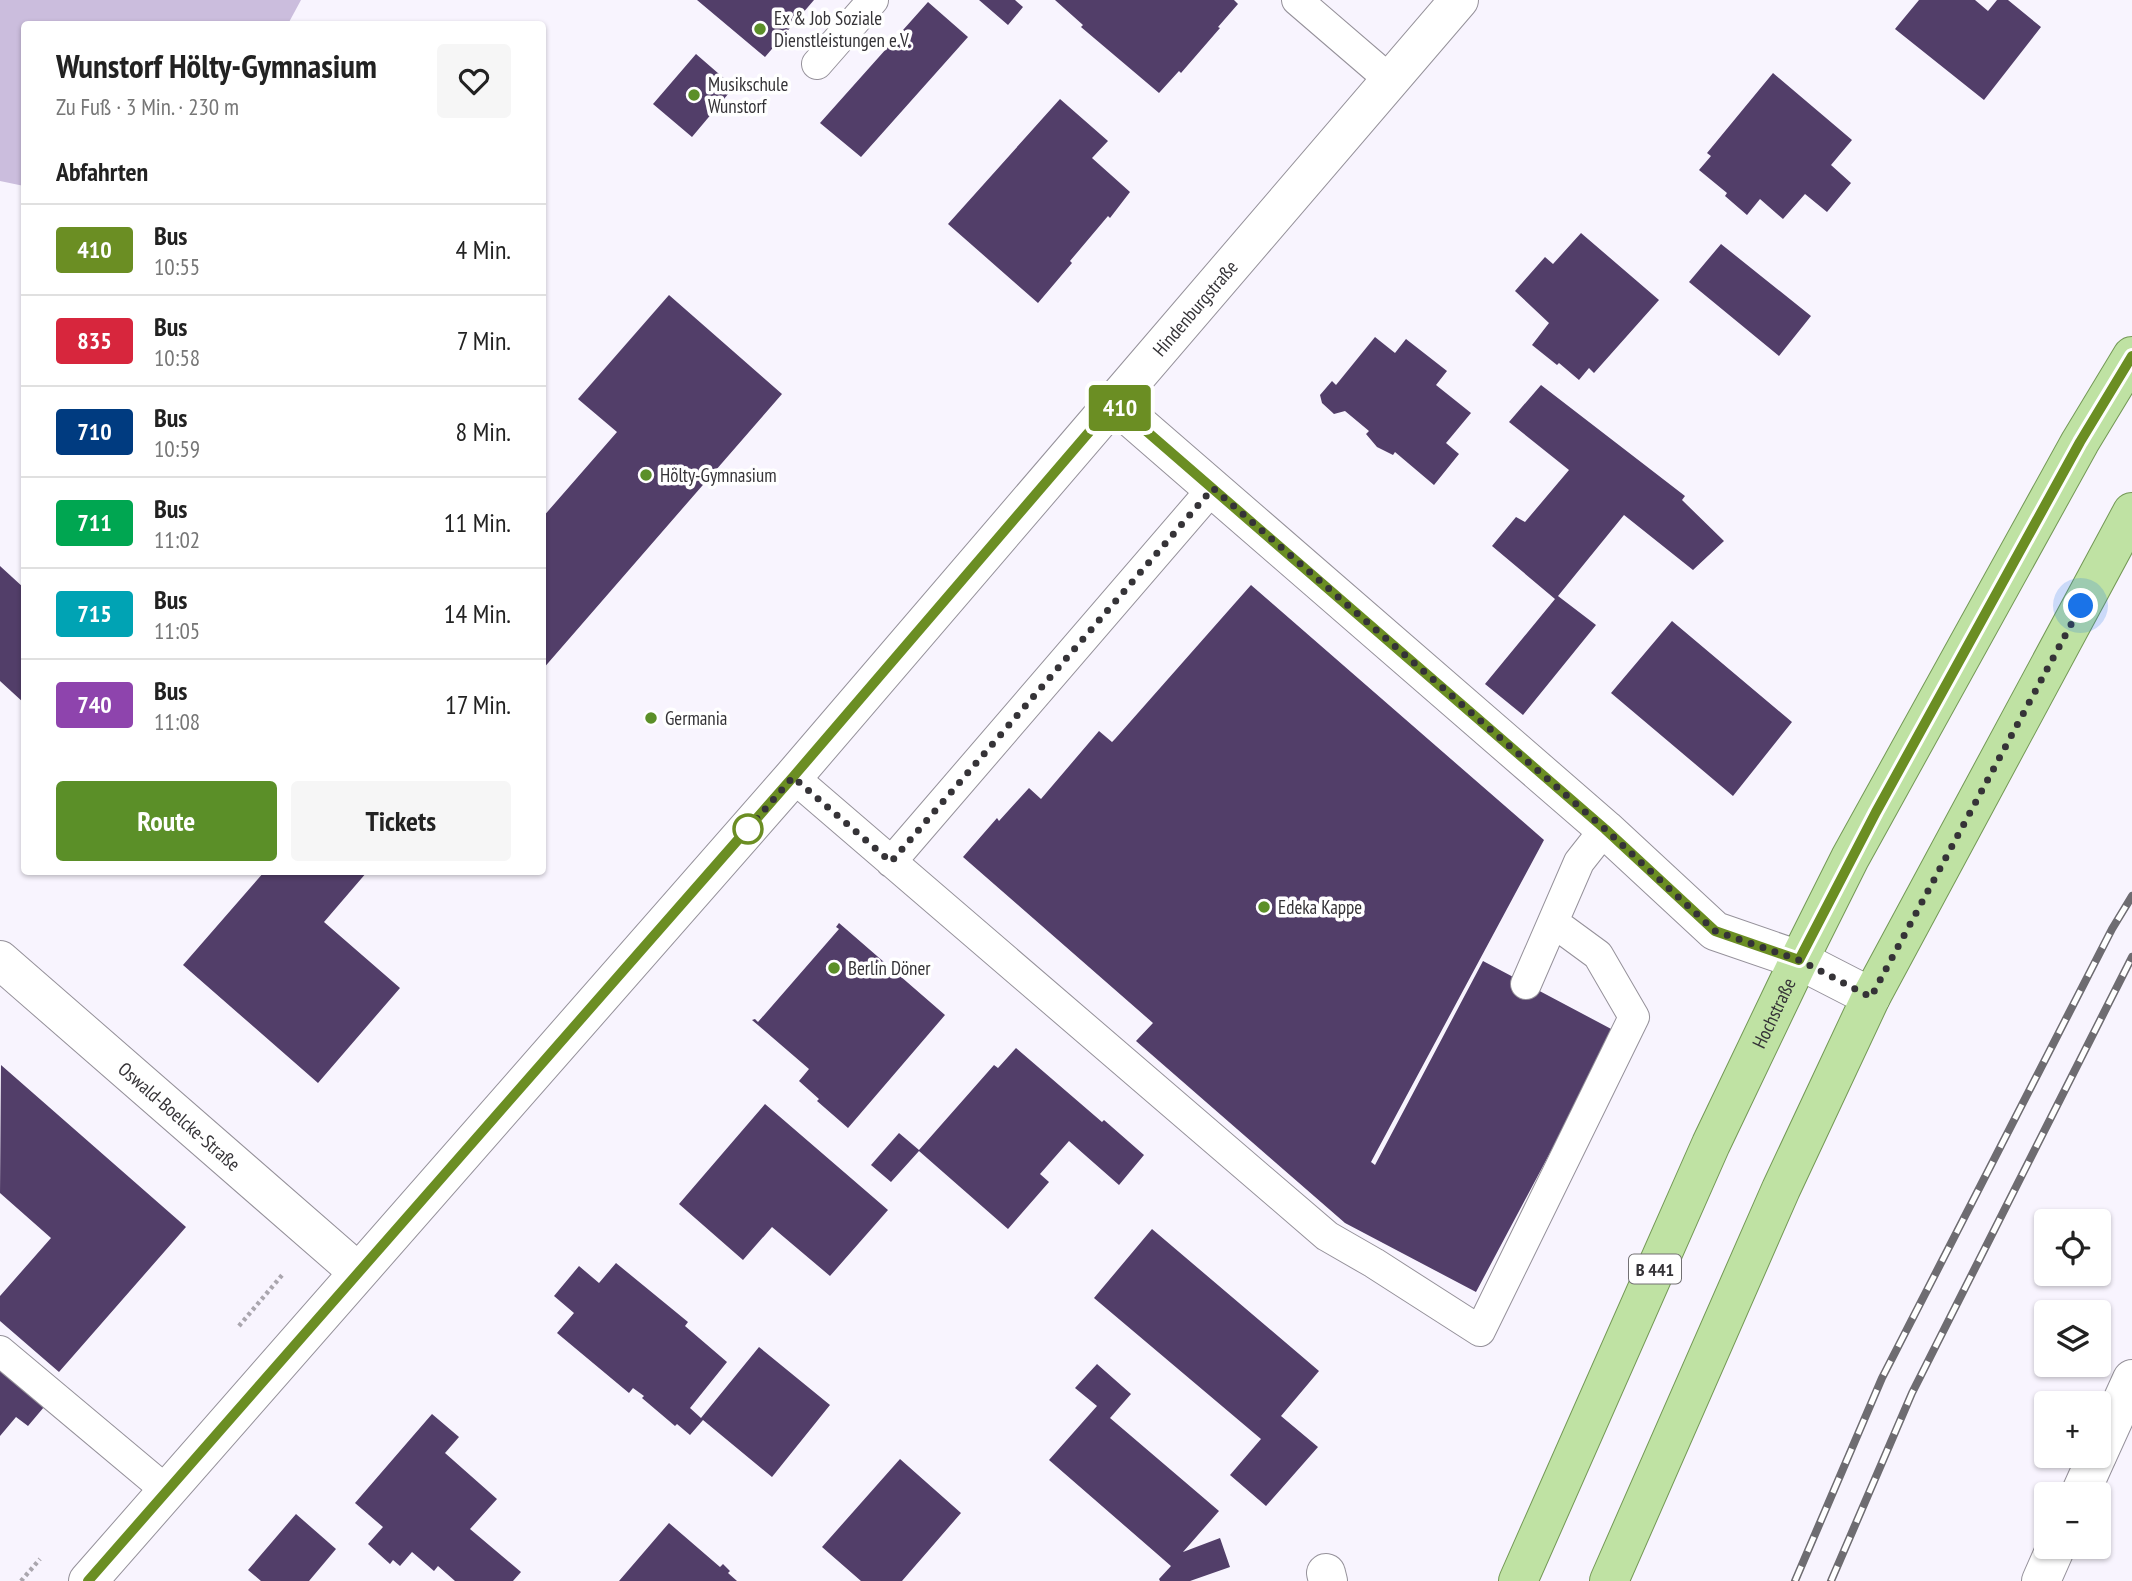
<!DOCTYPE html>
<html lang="de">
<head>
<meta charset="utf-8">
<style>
  body { margin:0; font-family:"PT Sans Narrow",sans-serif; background:#f6f6f6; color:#222; height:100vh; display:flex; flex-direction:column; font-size:26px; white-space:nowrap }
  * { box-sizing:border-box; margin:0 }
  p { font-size:23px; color:#767676 }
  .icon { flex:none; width:38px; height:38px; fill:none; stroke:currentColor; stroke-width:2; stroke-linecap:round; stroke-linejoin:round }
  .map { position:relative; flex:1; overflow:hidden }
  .side { position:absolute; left:21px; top:21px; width:525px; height:854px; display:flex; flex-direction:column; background:#fff; border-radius:7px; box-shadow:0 2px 5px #0004 }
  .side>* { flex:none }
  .badge { padding:0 14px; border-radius:5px; font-size:24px; line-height:46px }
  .fabs { position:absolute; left:2034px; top:1209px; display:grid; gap:14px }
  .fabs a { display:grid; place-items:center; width:77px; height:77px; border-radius:7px; background:#fff; box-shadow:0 2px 5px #0004; font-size:35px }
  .you { position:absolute; width:35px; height:35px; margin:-18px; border:5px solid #fff; border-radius:50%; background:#1a73e8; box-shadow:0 0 0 10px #1a73e833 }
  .map>.badge { position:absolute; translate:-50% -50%; box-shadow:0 0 0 4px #fff }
  h2 { padding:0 35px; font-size:26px; line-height:63px }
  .round { display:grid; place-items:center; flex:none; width:74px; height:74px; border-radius:7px; background:#f6f6f6 }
  .head { display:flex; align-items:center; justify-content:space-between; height:119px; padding:0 35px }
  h1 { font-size:33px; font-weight:800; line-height:52px }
  .primary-button { display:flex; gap:14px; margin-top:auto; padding:14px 35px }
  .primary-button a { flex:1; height:80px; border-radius:7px; background:#5b8f28; color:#fff; font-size:28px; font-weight:800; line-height:80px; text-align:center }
  .primary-button a+a { background:#f6f6f6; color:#222 }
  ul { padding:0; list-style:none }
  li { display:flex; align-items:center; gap:21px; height:91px; padding:0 35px; border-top:2px solid #e0e0e0 }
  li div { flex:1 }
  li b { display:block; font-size:26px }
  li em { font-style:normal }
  li .badge { min-width:77px; font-weight:700; text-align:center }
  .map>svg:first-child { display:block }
</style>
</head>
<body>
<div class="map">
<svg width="2132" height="1581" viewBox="0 0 2132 1581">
  <rect width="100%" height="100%" fill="#f8f4fe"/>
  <path fill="#cbbddd" d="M0,0H301L288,24H24V186L0,181Z"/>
  <path fill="#523e69" d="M697,0H814L765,57Z
    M979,0H1015L1023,7L1008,25Z
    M1055,0H1234L1238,4L1218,27L1220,28L1181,73L1179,71L1159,93L1081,27L1083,25Z
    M1919,0H1975L1988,11L1997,0H2008L2041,27L1984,100L1895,29Z
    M928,2L968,37L861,157L820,123Z
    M696,54L734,87L692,137L653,104Z
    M1773,73L1852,140L1831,165L1851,183L1827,212L1805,194L1783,219L1760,199L1747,215L1725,196L1727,193L1699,170L1711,156L1707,153Z
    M1060,99L1108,141L1092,158L1130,192L1110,218L1108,216L1070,261L1072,263L1038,303L948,224Z
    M1581,233L1659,300L1594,373L1589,368L1579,380L1559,363L1557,365L1532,345L1549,323L1515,291L1545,257L1553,264Z
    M1721,244L1811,316L1779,356L1689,282Z
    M669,295L782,394L542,670V518L617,432L578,399Z
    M1375,337L1395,353L1406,339L1447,371L1436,385L1471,413L1446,443L1459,454L1434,485L1395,452L1393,455L1377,447L1366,434L1369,431L1345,411L1334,414L1322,403L1320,395L1332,381L1336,385Z
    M1541,385L1685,496L1682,500L1724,541L1693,570L1624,515L1558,596L1596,625L1523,715L1485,684L1555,599L1492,546L1516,517L1525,522L1569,470L1509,422Z
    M0,566L24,588V703L0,681Z
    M1251,585L1544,840L1371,1162L1375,1165L1483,961L1615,1031L1476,1292L1345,1223L1136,1041L1153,1023L963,857L997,818L999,821L1029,788L1041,799L1099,731L1112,742L1115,739Z
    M1672,621L1792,722L1733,796L1611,693Z
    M264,872H367L324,922L400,988L318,1083L183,965Z
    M839,923L945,1015L848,1128L817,1101L819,1099L799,1081L809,1069L752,1020L755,1019L758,1022L839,929L836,927Z
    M1016,1048L1102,1122L1104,1120L1144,1155L1119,1185L1069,1141L1040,1174L1049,1182L1008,1229L919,1151L891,1182L871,1165L899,1133L919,1150L994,1065L998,1068Z
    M1,1065L186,1227L59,1372L0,1321V1296L51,1238L0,1193Z
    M765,1104L888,1210L830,1276L772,1227L743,1260L679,1204Z
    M1152,1229L1319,1371L1281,1416L1318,1447L1266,1506L1230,1475L1261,1439L1094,1298Z
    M616,1263L688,1322L685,1326L727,1362L690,1408L701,1418L759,1347L830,1405L772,1477L703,1420L690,1435L677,1424L675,1426L642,1398L644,1396L633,1388L629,1393L557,1333L574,1313L554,1296L579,1266L599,1283Z
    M1097,1364L1131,1394L1110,1418L1219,1511L1183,1552L1220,1538L1230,1567L1190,1581H1160L1159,1579L1171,1566L1049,1460L1097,1406L1075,1388Z
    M0,1369L44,1407L28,1426L16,1417L0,1436Z
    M432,1414L459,1437L445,1453L497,1499L470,1529L521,1572L513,1581H455L438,1566L434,1571L412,1552L400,1566L393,1560L390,1564L368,1544L383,1527L355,1503Z
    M900,1459L961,1513L902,1581H861L822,1547Z
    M296,1514L336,1549L309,1581H261L248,1570Z
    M669,1523L720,1567L723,1564L730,1571L728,1573L737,1581H619Z"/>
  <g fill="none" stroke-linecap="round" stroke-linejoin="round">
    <g stroke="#95919a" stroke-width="32">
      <path id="service" d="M1297,0L1390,80
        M817,64L873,0
        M793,777L1327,1236L1374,1263L1480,1331L1634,1017L1598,955L1553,922
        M891,862L1213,488
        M1526,984L1579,862L1605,829
        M0,1351L167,1491"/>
    </g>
    <g stroke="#95919a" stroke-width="40">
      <g id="minor">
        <path d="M1114,403L1605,829L1715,931L1799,960L1871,997"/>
        <path id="s1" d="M0,960L358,1272"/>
        <path d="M2098,1454L2132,1379"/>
        <path d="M2080,1494L2097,1456"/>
        <path d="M1326,1573L1328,1581"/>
        <path id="s2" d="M88,1581L793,777L1459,0"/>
        <path d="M2041,1581L2056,1547"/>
      </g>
    </g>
    <g stroke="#739855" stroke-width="40">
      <g id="primary">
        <path id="s3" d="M1518,1581L1711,1144L1799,960L1850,858L2080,442L2132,356"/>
        <path d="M1609,1581L1781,1189L1871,997L2132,512"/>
      </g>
    </g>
    <path stroke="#aaa6ae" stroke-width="4.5" stroke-dasharray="3.5 3.5" stroke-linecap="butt" d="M239,1326L283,1274
      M21,1581L40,1559"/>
    <use href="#service" stroke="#fff" stroke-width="30"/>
    <use href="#minor" stroke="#fff" stroke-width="38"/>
    <use href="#primary" stroke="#bfe2a3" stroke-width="38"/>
    <g stroke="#6e6c71" stroke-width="8">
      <path id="rail" d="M1795,1581L1882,1378L2112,929L2132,896
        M1831,1581L1912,1393L2132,957"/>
    </g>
    <use href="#rail" stroke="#fff" stroke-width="5" stroke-dasharray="16" stroke-linecap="butt"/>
  </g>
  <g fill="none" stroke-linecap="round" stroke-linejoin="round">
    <g stroke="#fff" stroke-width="16">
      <path id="line" d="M88,1581L793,777L1114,403L1605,829L1715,931L1799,960L1876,812L2080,442L2132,356"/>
    </g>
    <use href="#line" stroke="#6b8e23" stroke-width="10"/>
    <path stroke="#353337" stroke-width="7" stroke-dasharray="0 12.6" d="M748,829L740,838L793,777L891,862L1213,488L1605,829L1715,931L1799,960L1871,997L2081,606"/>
  </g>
  <g fill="#5b8f28" stroke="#fff" stroke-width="2.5">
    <circle cx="760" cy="29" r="7"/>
    <circle cx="694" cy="95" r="7"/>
    <circle cx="646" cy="475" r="7"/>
    <circle cx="651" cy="718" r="7"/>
    <circle cx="1264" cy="907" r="7"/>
    <circle cx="834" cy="968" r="7"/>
  </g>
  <circle fill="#fff" stroke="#6b8e23" stroke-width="3.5" cx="748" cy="829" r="14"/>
  <g text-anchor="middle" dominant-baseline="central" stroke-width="7" stroke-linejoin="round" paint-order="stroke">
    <rect fill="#fff" stroke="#727073" stroke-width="2" x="1629" y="1254.5" width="52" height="29" rx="5"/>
    <g font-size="18" font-weight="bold" fill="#353337">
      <text x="1655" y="1269">B 441</text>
    </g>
    <g font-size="19" fill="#353337" stroke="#fff" text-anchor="start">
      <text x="774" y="18">Ex &amp; Job Soziale<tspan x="774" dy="22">Dienstleistungen e.V.</tspan></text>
      <text x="708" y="84">Musikschule<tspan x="708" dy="22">Wunstorf</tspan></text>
      <text x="660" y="475">Hölty-Gymnasium</text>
      <text x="665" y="718">Germania</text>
      <text x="1278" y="907">Edeka Kappe</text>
      <text x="848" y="968">Berlin Döner</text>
    </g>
    <g font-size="19" fill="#353337" stroke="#fff">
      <text stroke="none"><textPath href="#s2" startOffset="1687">Hindenburgstraße</textPath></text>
      <text stroke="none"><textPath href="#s3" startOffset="623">Hochstraße</textPath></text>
      <text stroke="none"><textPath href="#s1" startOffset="238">Oswald-Boelcke-Straße</textPath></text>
    </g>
  </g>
</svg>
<div class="fabs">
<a><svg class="icon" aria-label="locate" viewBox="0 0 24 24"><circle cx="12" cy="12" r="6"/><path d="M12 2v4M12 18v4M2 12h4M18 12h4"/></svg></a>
<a><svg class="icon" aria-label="layers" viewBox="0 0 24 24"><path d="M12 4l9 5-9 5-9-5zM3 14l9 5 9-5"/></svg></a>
<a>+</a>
<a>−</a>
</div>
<div class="you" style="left:2081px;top:606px"></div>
<b class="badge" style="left:1120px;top:408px;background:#6b8e23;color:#fff">410</b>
<section class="side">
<div class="head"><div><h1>Wunstorf Hölty-Gymnasium</h1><p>Zu Fuß · 3 Min. · 230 m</p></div><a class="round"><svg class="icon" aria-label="heart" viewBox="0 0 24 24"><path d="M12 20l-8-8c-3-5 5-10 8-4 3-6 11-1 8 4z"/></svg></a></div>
<h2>Abfahrten</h2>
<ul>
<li><span class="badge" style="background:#6b8e23;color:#fff">410</span><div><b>Bus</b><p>10:55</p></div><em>4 Min.</em></li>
<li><span class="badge" style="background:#d7263d;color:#fff">835</span><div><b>Bus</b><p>10:58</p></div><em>7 Min.</em></li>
<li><span class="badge" style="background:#003b80;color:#fff">710</span><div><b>Bus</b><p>10:59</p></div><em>8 Min.</em></li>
<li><span class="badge" style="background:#00a651;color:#fff">711</span><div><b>Bus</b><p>11:02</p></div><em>11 Min.</em></li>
<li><span class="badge" style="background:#00a3b4;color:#fff">715</span><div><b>Bus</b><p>11:05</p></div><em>14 Min.</em></li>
<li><span class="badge" style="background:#8e44ad;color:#fff">740</span><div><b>Bus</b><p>11:08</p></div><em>17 Min.</em></li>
</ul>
<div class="primary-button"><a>Route</a><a>Tickets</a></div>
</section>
</div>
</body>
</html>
